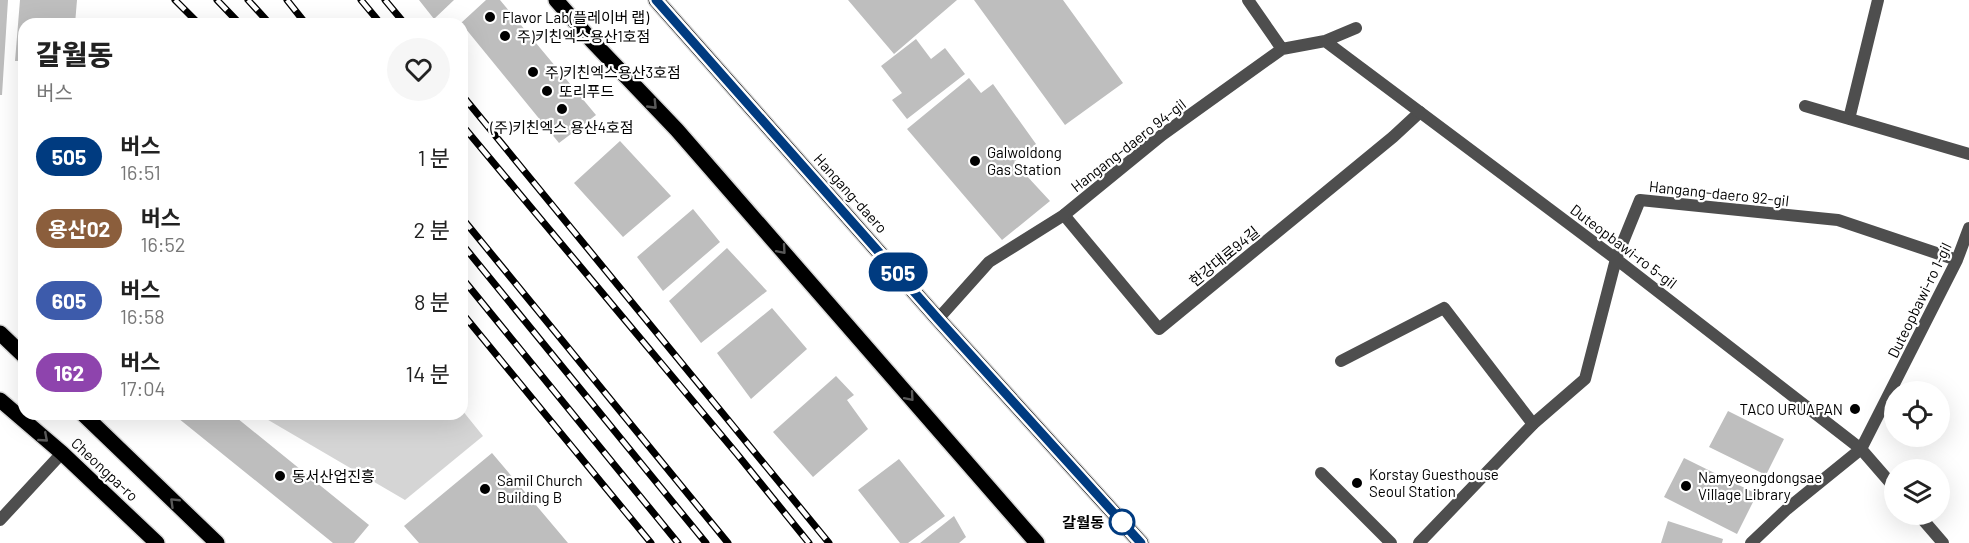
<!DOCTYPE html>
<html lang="ko">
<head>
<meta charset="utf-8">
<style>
  body { margin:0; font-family:Barlow,"Noto Sans KR",sans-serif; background:#f6f6f6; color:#222; height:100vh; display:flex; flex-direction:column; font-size:22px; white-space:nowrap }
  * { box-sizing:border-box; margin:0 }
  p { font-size:20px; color:#767676 }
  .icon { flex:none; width:33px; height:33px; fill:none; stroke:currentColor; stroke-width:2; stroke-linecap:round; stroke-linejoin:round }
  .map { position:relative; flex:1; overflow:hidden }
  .side { position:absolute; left:18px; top:18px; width:450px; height:402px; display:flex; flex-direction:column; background:#fff; border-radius:18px; box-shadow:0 6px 24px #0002 }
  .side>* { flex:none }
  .badge { padding:0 12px; border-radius:20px; font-size:21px; line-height:39px }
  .tools { position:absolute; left:1884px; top:381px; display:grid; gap:12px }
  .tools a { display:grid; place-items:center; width:66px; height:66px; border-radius:50%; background:#fff; box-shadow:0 6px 24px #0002; font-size:30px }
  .map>.badge { position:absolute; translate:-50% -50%; box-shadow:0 0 0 3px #fff }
  .round { display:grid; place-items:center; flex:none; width:63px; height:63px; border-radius:32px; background:#f6f6f6 }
  .summary { display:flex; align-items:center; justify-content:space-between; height:102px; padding:0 18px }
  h1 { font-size:28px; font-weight:800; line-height:45px }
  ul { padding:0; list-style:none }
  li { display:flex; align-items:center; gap:18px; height:72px; padding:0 18px }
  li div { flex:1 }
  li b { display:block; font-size:22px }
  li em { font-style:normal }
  li .badge { min-width:66px; font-weight:700; text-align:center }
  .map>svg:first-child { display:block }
</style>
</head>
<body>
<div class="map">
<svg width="1969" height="543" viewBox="0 0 1969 543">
  <rect width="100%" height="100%" fill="#fff"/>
  <path fill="#d5d5d5" d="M462,410L483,436L405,500L258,414H462Z"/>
  <path fill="#bebebe" d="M0,0H8L2,95H0Z
    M20,0H77L75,24H24V61H15Z
    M419,0H454L434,19Z
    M486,0H500L596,115L559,143L461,23Z
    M848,0H957L894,54Z
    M974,0H1063L1123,83L1065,125Z
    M916,39L931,59L945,48L965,74L907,119L892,100L902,93L881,66Z
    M969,78L981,93L993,84L1036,144L1014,162L1050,201L1002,240L907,129Z
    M620,141L671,196L623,237L574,183Z
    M693,209L720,242L663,291L637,257Z
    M727,248L767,291L701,343L669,301Z
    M772,308L807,349L751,399L717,353Z
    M836,376L854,395L847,400L868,429L813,477L773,432Z
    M1728,411L1784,439L1766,475L1709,447Z
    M173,414H232L369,525L354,543H333Z
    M492,453L568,543H419L404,526Z
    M1684,458L1757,494L1737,534L1664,497Z
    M899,459L945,516L908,543H900L858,490Z
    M954,516L966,537L959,543H920Z
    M1668,521L1723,539L1722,543H1661Z"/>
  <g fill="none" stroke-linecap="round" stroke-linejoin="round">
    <g stroke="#dbdbdb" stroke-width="18">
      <path id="primary" d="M556,0L592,41L677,130L1037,543
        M656,0L938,319L1141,543
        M0,333L24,356
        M0,400L62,453L157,543
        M83,414L217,543"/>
    </g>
    <path stroke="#4e4e4e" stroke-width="12" d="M1805,106L1969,154
      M1849,119L1878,0
      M1064,215L1159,329L1393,137L1420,112
      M1341,361L1444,308L1533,424"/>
    <path stroke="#4e4e4e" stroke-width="12" d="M1248,0L1282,49
      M1325,41L1616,259L1861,449L1894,487
      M938,319L989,262L1064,215L1162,135L1282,49L1325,41L1356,28
      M1321,473L1391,543
      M1918,514L1943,543
      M0,520L62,453
      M1419,543L1533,424L1585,379L1616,259L1640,200L1838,220L1957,260
      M1751,543L1787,509L1861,449L1957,260L1969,228"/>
    <use href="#primary" stroke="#000" stroke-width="15"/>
    <g stroke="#000" stroke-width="7">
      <path id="rail" d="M175,0L199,24
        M217,0L240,24
        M248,0L270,24
        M287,0L306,24
        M361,0L381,24
        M385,0L405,24
        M462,95L829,543
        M462,125L737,454L809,543
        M462,218L728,543
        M462,244L706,543
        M462,278L678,543
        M462,313L651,543"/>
    </g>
    <use href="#rail" stroke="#fff" stroke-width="4.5" stroke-dasharray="14" stroke-linecap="butt"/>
  </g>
  <defs><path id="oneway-chevron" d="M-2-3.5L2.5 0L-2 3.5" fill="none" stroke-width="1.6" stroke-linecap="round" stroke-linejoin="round" transform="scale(1.5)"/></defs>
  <g stroke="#595959">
    <use href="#oneway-chevron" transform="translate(653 105) rotate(46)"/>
    <use href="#oneway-chevron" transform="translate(782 250) rotate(49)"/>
    <use href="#oneway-chevron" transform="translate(910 397) rotate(49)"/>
    <use href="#oneway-chevron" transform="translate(44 438) rotate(41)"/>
    <use href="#oneway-chevron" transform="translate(174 502) rotate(-136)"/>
  </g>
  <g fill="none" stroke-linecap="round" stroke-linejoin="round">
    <g stroke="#fff" stroke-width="14">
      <path id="line" d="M656,0L938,319L1141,543"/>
    </g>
    <use href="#line" stroke="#003b80" stroke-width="9"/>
  </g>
  <g fill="#000" stroke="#fff" stroke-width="2">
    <circle cx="490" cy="17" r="6"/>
    <circle cx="505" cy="36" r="6"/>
    <circle cx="533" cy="72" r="6"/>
    <circle cx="547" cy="91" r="6"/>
    <circle cx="562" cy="109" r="6"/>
    <circle cx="975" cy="161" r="6"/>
    <circle cx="1855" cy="409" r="6"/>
    <circle cx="280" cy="476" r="6"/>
    <circle cx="1357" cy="483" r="6"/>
    <circle cx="1686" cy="486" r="6"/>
    <circle cx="485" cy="489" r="6"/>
  </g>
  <circle fill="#fff" stroke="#003b80" stroke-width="3" cx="1122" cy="522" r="12"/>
  <g text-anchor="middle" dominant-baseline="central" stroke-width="4.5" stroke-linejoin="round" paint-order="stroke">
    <g font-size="15" fill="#000" stroke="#fff" text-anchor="start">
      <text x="502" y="17">Flavor Lab(플레이버 랩)</text>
      <text x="517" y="36">주)키친엑스용산1호점</text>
      <text x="545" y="72">주)키친엑스용산3호점</text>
      <text x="559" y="91">또리푸드</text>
      <text x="562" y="127" text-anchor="middle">(주)키친엑스 용산4호점</text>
      <text x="987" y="152">Galwoldong<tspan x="987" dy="17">Gas Station</tspan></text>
      <text x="1843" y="409" text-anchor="end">TACO URUAPAN</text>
      <text x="1369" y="474">Korstay Guesthouse<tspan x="1369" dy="17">Seoul Station</tspan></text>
      <text x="292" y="476">동서산업진흥</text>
      <text x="1698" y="477">Namyeongdongsae<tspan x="1698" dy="17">Village Library</tspan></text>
      <text x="497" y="480">Samil Church<tspan x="497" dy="17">Building B</tspan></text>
    </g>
    <g font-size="15" fill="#000" stroke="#fff">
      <text transform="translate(1128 145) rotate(-38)">Hangang-daero 94-gil</text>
      <text transform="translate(851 193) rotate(48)">Hangang-daero</text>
      <text transform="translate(1719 193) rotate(6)">Hangang-daero 92-gil</text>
      <text transform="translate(1624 246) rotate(37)">Duteopbawi-ro 5-gil</text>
      <text transform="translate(1224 256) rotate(-39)">한강대로94길</text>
      <text transform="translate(1919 300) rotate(-64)">Duteopbawi-ro 1-gil</text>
      <text transform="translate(105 469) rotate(43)">Cheongpa-ro</text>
    </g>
    <g font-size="15" font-weight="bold" fill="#000" stroke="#fff" text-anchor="end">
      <text x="1104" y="522">갈월동</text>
    </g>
  </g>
</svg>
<div class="tools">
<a><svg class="icon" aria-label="locate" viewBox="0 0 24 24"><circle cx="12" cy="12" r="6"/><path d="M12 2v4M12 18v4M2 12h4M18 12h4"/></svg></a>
<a><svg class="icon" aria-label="layers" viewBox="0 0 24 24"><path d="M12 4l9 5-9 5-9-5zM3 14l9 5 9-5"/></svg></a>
</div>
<b class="badge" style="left:898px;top:272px;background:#003b80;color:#fff">505</b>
<section class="side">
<div class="summary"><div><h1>갈월동</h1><p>버스</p></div><a class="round"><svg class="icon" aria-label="heart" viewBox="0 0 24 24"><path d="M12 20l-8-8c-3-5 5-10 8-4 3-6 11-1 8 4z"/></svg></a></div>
<ul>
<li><span class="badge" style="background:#003b80;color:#fff">505</span><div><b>버스</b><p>16:51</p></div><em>1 분</em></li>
<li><span class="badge" style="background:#8b5e3c;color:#fff">용산02</span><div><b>버스</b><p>16:52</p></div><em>2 분</em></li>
<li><span class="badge" style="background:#3d5bab;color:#fff">605</span><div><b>버스</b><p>16:58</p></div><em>8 분</em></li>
<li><span class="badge" style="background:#8e44ad;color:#fff">162</span><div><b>버스</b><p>17:04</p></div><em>14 분</em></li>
</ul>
</section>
</div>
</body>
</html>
